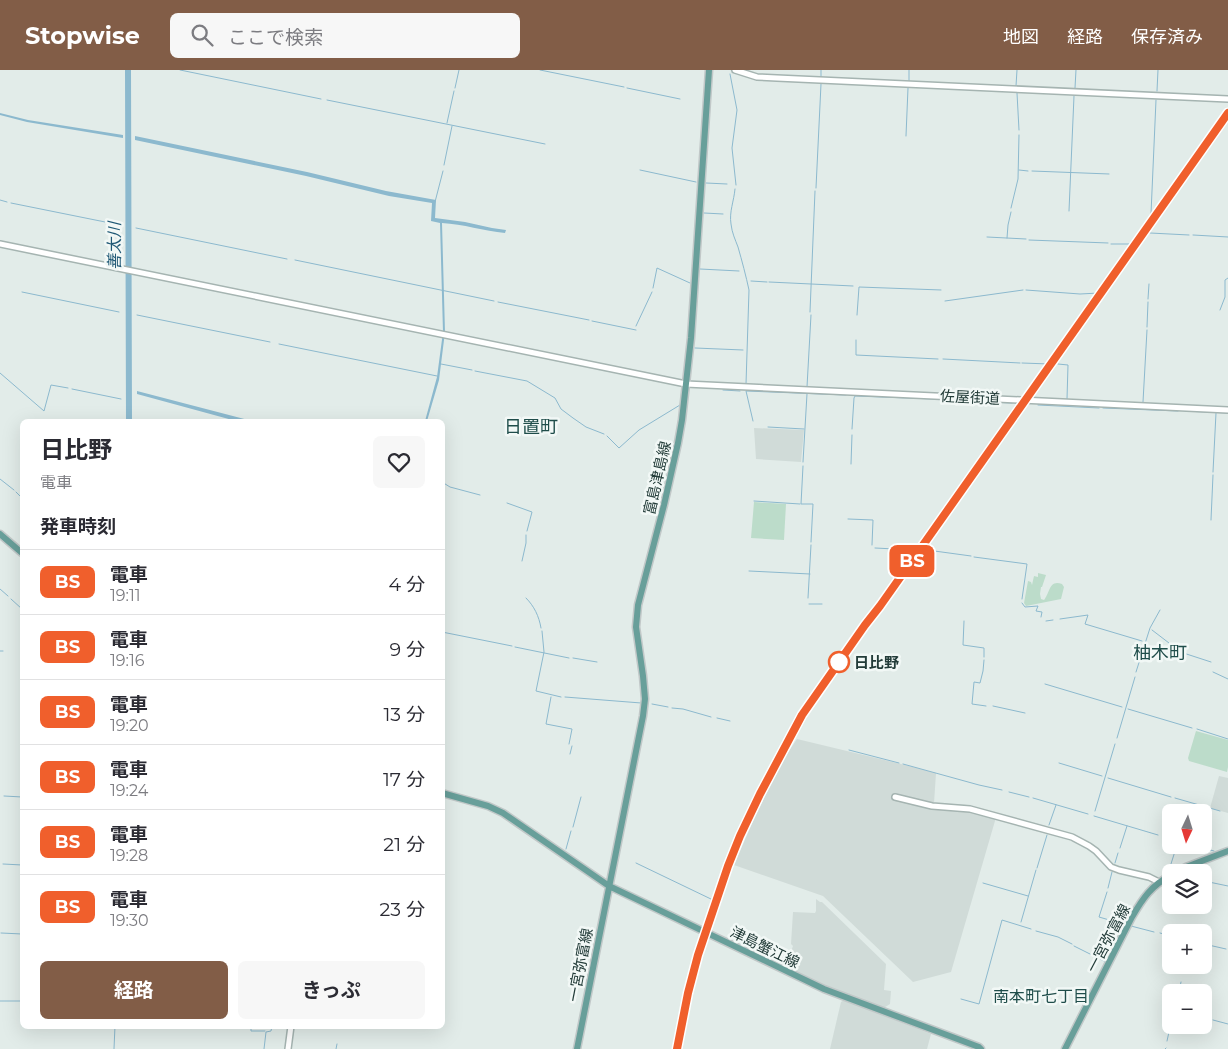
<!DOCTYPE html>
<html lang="ja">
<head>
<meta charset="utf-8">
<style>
  body { margin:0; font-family:Montserrat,"Noto Sans JP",sans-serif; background:#f7f7f7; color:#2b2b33; height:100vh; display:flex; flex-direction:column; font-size:19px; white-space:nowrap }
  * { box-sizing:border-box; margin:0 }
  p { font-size:16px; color:#7c7c81 }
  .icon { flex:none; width:28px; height:28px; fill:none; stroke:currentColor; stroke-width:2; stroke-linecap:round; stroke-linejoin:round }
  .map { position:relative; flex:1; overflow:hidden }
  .panel { position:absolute; left:20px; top:349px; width:425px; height:610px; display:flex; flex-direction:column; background:#fff; border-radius:8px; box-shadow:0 5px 20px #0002 }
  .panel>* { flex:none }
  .badge { padding:0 10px; border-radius:8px; font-size:18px; line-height:32px }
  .needle { width:32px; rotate:184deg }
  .fabs { position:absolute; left:1162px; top:734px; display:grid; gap:10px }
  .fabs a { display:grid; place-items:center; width:50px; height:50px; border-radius:8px; background:#fff; box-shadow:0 5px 20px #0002; font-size:25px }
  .map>.badge { position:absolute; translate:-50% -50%; box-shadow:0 0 0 2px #fff }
  h2 { padding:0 20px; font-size:19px; line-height:45px }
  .round { display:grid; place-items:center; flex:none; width:52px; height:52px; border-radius:8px; background:#f7f7f7 }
  .overview { display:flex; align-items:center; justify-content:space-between; height:85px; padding:0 20px }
  h1 { font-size:24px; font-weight:700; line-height:38px }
  .cta { display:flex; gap:10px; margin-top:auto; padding:10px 20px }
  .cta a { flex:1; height:58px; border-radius:8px; background:#825d47; color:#fff; font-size:20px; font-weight:700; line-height:58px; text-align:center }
  .cta a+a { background:#f7f7f7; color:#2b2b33 }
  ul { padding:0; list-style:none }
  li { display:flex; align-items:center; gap:15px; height:65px; padding:0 20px; border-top:1px solid #e1e1e2 }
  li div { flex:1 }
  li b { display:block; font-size:19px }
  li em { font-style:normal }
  li .badge { min-width:55px; font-weight:700; text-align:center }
  header { display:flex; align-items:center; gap:30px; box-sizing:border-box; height:70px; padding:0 25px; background:#825d47; color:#fff }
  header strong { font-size:24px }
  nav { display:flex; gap:28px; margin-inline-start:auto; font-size:18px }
  .search { width:350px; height:45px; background:#f7f7f7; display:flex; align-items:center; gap:12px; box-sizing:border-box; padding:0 18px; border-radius:8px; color:#7c7c81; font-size:19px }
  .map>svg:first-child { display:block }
</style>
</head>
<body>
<header>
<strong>Stopwise</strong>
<div class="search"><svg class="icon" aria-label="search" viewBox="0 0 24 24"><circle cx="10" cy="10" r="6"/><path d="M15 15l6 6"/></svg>ここで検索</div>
<nav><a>地図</a><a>経路</a><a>保存済み</a></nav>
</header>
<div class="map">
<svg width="1228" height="979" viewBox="0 0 1228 979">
  <rect width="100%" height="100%" fill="#e2ece9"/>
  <path fill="#d0dbd8" d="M754,358L804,360L801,392L756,389Z
    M797,669L901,694L936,703L934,733L967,735L997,744L951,902L913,912L823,826L734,795L757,742L785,687Z
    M1219,706L1228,708V743L1210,738Z
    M816,829L820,832H822L886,894L884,920L891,921L890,934L882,939L840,924L785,897L793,876L791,874L793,842L815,843L816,841Z
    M844,930L931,964L927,979H830L841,932Z"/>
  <path fill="#bcdcca" d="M754,432L786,434L784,470L751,468Z
    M1038,503L1046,505L1042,517H1041L1040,524L1041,529L1044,530C1050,523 1049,509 1062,514L1064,517L1061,529L1026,536L1024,533L1028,511L1031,512L1032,515L1034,506L1038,507Z
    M1196,661L1228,670V697L1227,702L1189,691L1188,688Z"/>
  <path fill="#8cb9ce" d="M125,0H131L132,351H126Z
    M0,43L28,50L123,65V68L27,52L0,45Z
    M135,66L307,102L386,121L436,130L435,148L465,152L492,158L506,160L505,163C484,161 463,154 442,153L445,262L439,310L427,351H425L437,307L443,262L440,153L431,151L432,133L389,126L306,106L135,70Z
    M137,321L252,351H236L137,324Z"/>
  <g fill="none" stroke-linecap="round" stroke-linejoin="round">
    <path stroke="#8cb9ce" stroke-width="1" d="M180,0L321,29
      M540,0L624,17
      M730,4L737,40L732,78L736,115
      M821,7V0
      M909,11V0
      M1016,16L1017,0
      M455,18L459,0
      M627,18L680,29
      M1075,18L1076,0
      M1157,21L1158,0
      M1017,23L1019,60
      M327,30L545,74
      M447,53L454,21
      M906,66L908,18
      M444,95L452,56
      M640,100L696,112
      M1019,100L1028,101
      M1032,101L1109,104
      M706,113L727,114
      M816,118L821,14
      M735,119C734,131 729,142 731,154C732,163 735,169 738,177C742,191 746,206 749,220L746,314
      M0,130L7,132
      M435,132L443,101
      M11,133L120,155
      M1011,138L1018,109L1019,65
      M1069,141L1074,26
      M704,143L723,144
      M1151,144L1156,30
      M136,158L287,189
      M1150,163L1189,165
      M1193,165L1228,167
      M987,167L1026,169
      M1007,168L1008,155L1011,142
      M1029,170L1108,173
      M1111,174H1132
      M295,190L494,231
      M700,199L739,201
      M1117,199L1151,149
      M751,211L767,212
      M769,212L853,216
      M653,218L657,198L690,213
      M1026,220L1080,224L1099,223
      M22,222L119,242
      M1148,229L1149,214
      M945,231L1023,220
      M498,232L589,250
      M1220,240L1225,227V210L1228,208
      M810,242L815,121
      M137,245L270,272
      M857,245L859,217L941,220
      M592,251L636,260
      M636,256L652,222
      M1147,257L1148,232
      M856,270V285L938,289
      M279,274L437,306
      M695,278L743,280
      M943,289L1020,293
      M1022,293L1049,294
      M441,294L472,300
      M1058,294L1068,295L1067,329
      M475,301L527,311L555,328L561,339L573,348L586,357L604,364
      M0,303L44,341L51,315L68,318
      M807,317L811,245
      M72,319L121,329
      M723,320L740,321
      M941,330L1012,333
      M1143,332L1147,260
      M1038,335L1099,338
      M1103,338L1178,341
      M1185,341L1228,343
      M753,351L746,321L846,325
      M768,357L804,359
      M852,359L854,328L855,326L934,329
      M607,366L619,378L639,360L680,335
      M803,392L807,324
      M851,394L852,365
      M803,396L801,434H813L811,472
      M1213,402L1216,343
      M0,409L14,420
      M442,412L450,417L480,425
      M16,422L22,428
      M754,431L800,434
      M507,433L532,442L527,461
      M848,449L873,450L872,475
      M1211,450L1213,405
      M875,478L914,480
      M927,480L971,486
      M974,487L1027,494L1022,529
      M522,491L526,473V465
      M749,501L810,504
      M0,519L8,526
      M526,528C534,536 539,546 541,558
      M808,528L811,475
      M11,529L22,539
      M1022,533L1025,537L1038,536L1036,541L1042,542L1041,547
      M809,534H822
      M1060,549L1088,545L1085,554L1142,571
      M964,551L963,575L984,578V587
      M1046,551L1053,550
      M1152,560L1169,573L1168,578L1211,592
      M542,561L544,582L536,621L561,627
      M442,562L512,576
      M515,577L569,588
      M0,581H3
      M573,588L597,592
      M984,590L983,601L980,613L974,612L972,634L986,636
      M1136,602L1150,558L1160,540
      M1213,602L1228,609
      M1045,614L1122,637
      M551,627L546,654L572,659L569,674
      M565,627L641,633
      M652,634L668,637
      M993,636L1025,643
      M672,638L683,639L711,647
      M1128,639L1192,658
      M717,648L730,651
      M1197,659L1228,669
      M1117,668L1135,607
      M849,680L899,693
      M570,684L572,676
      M1059,693L1102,706
      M903,694L979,715L1002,720
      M1108,708L1171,727
      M1009,722L1029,727
      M4,726L22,727
      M1033,728L1088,744
      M1175,728L1220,741
      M1095,741L1115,674
      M1094,746L1158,765
      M1049,755L1056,735
      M573,757L581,727
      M1164,767L1171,769
      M1191,775L1214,781
      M1120,778L1127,756
      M566,779L571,761
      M636,793L713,830
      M1115,793L1118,783
      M3,794L22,795
      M1170,797L1177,775
      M1037,798L1047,765
      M1204,811L1228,816
      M983,813L1028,826
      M1108,818L1112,802
      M1107,822L1099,847L1123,854
      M1021,852L1036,800
      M1131,856L1154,862
      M1036,861L1058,867L1072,874
      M1,863L22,864
      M1160,863L1171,866
      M1204,874L1226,879
      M1074,876L1106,892
      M1179,922L1181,912
      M961,929L979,934L1002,850L1031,859
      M0,931H22
      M1204,948L1209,950
      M1213,950L1228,954
      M251,956V961H265
      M1167,971L1171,953
      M114,979L115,956
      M264,979L266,962L271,961L272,956
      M336,979L337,974
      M1165,979L1166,978"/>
    <g stroke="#a5b4b1" stroke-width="8">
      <path id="minor" d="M735,0L757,7L777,8L1228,29
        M0,174L686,314L1228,340
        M895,727L932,736L970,739L1072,767L1089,776L1096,781L1111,797L1119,800L1149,807L1159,812
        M288,979L291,956"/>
    </g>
    <g stroke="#c1c8c8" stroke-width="9">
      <path id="major" d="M0,464L22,483
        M442,723L488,736L503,743L609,816L824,919L979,977L981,979
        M1176,802L1186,797L1228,781
        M577,979L643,646L645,629L643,606L636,557L638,535L664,435L678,373L682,350L691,268L709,0
        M1065,979L1132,847C1143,828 1151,816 1171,805"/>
    </g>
    <use href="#minor" stroke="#fff" stroke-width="5"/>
    <use href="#major" stroke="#689f9a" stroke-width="6"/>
    <g stroke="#5d7775" stroke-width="3">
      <path id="rail" d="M677,979C685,928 699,878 717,829C739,766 767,705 801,647C808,634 818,622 827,609C844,584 861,559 880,536L1228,43"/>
    </g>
    <use href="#rail" stroke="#f2f8f6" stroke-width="1" stroke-dasharray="4" stroke-linecap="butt"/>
  </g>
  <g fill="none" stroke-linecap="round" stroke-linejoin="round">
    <g stroke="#fff" stroke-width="11">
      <path id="line" d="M677,979L688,923L698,885L728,796L740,766L760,724L802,645L865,555L880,536L1228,43"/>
    </g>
    <use href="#line" stroke="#f05f2c" stroke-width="8"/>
  </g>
  <circle fill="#fff" stroke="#f05f2c" stroke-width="2.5" cx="839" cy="592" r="10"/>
  <g text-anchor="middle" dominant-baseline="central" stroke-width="5" stroke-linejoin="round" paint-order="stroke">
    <g font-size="15" fill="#233c39" stroke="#f2f8f6">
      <text transform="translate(970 327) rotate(3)">佐屋街道</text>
      <text transform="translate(657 408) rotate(-77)">富島津島線</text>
      <text transform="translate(1108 868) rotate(-62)">一宮弥富線</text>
      <text transform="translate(765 877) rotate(26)">津島蟹江線</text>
      <text transform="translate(580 895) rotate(-79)">一宮弥富線</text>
    </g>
    <g font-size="15" font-weight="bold" fill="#233c39" stroke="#f2f8f6" text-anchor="start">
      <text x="854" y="592">日比野</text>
    </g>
    <g font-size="16" font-style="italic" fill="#1f5875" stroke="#f2f8f6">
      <text transform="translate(114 176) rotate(-90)">善太川</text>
    </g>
    <g font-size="16" fill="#1f4d4a" stroke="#f2f8f6">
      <text x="1041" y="926">南本町七丁目</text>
    </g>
    <g font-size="18" fill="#1f4d4a" stroke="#f2f8f6">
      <text x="531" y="357">日置町</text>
      <text x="1160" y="583">柚木町</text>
    </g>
  </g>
</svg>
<div class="fabs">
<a><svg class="needle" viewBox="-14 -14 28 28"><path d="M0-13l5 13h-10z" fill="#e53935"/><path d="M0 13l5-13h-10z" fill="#7c7c81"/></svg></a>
<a><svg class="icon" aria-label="layers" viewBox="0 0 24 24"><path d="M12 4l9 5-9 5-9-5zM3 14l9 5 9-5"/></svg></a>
<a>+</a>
<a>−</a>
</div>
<b class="badge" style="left:912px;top:491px;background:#f05f2c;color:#fff">BS</b>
<section class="panel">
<div class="overview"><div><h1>日比野</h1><p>電車</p></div><a class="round"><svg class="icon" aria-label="heart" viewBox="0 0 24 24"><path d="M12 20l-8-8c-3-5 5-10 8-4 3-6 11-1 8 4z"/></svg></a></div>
<h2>発車時刻</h2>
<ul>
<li><span class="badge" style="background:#f05f2c;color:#fff">BS</span><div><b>電車</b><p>19:11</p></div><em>4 分</em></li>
<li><span class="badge" style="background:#f05f2c;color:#fff">BS</span><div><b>電車</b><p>19:16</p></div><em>9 分</em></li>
<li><span class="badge" style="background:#f05f2c;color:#fff">BS</span><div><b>電車</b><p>19:20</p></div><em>13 分</em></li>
<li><span class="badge" style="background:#f05f2c;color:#fff">BS</span><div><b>電車</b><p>19:24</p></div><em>17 分</em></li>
<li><span class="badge" style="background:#f05f2c;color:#fff">BS</span><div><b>電車</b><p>19:28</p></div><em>21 分</em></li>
<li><span class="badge" style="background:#f05f2c;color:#fff">BS</span><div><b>電車</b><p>19:30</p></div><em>23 分</em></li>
</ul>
<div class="cta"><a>経路</a><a>きっぷ</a></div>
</section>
</div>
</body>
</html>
